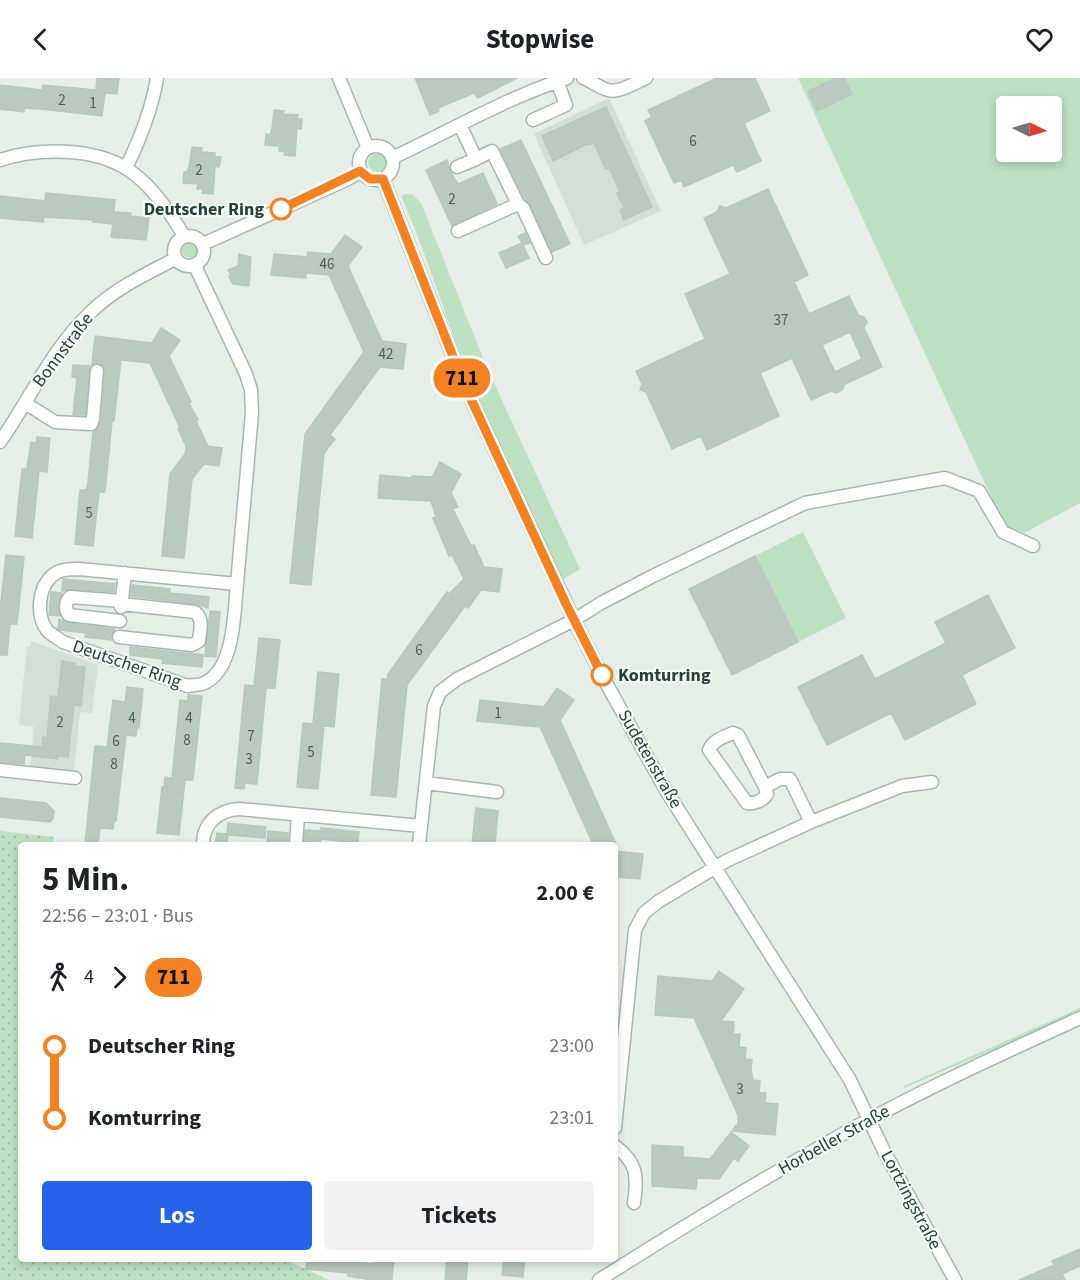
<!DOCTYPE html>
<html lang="de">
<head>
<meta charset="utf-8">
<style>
  body { margin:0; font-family:"Source Sans 3",sans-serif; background:#f2f2f2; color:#202124; height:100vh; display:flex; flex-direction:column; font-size:22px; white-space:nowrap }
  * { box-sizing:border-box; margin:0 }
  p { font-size:20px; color:#757577 }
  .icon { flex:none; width:33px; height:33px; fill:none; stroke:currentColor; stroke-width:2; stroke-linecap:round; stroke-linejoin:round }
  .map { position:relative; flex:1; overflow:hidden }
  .drawer { position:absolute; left:18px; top:764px; width:600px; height:420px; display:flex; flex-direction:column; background:#fff; border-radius:6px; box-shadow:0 3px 9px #0003 }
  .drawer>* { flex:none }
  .badge { padding:0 12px; border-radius:20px; font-size:21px; line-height:39px }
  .needle { width:39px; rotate:95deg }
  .controls { position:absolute; left:996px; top:18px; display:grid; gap:12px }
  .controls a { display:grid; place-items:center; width:66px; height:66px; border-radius:6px; background:#fff; box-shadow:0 3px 9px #0003; font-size:30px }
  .map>.badge { position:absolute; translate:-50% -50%; box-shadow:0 0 0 3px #fff }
  .legs { display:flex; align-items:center; gap:9px; height:66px; padding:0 24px; font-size:20px }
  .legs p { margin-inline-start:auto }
  .overview { display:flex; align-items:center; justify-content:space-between; height:102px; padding:0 24px }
  h1 { font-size:33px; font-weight:700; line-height:45px }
  .button { display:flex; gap:12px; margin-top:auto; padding:12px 24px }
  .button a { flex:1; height:69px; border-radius:6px; background:#2563eb; color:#fff; font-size:24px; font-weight:700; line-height:69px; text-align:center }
  .button a+a { background:#f2f2f2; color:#202124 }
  ul { padding:0 24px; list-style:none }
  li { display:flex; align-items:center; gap:21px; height:72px; font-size:22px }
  li i { display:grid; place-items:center; width:9px; height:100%; margin:0 8px; background:currentColor }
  li i::after { content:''; width:15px; height:15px; margin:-8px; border:4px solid; border-radius:50%; background:#fff }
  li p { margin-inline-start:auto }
  li:first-child i { background:linear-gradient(#0000 50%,currentColor 0) }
  li:last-child i { background:linear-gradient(currentColor 50%,#0000 0) }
  header { display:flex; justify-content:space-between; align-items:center; height:78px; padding:0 24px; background:#fff; font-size:27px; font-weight:700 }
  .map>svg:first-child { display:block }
</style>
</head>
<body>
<header><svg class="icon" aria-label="back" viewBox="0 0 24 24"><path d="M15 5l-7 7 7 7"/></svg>Stopwise<svg class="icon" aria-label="heart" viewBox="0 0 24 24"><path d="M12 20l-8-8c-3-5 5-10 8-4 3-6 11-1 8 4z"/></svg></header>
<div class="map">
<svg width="1080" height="1202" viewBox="0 0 1080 1202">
  <defs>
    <pattern id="park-dots" width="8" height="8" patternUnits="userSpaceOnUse" patternTransform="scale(1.5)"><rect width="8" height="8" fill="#bde0c1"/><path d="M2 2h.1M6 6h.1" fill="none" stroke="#a2c1a6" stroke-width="1.8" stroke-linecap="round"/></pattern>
  </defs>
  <rect width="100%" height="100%" fill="#e5eee9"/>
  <path fill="#d3ded7" d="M609,20L661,133L584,167L534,56Z
    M31,563L98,587L92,635L80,634L74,693L30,688L34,649L19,647L27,568L30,569Z"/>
  <path fill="#bde0c1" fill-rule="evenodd" d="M798,0H1080V425L1024,455L1004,447ZM1006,28H1052V74H1006Z
    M368 85a9 9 0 1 1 18 0a9 9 0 1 1-18 0Z
    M406,116L413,117L421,125L487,290L580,491L562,502C528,432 492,362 465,289C443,232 426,174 401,118Z
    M182 172a8 8 0 1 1 16 0a8 8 0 1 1-16 0Z
    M803,454L846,540L798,564L755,478Z
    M1080,930V934L904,1010V1008Z"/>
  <path fill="url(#park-dots)" d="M0,753L54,759L53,766H21V1180L284,1181L329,1202H0Z"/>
  <path fill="#bac9c1" stroke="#b7c8be" stroke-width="1.5" fill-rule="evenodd" d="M97,0H119L117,16L105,15L102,38L41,31L24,30V34L0,31L1,7L42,12L43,7L96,12Z
    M415,0H517L478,20L474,15L438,30L439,33L430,37Z
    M717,0H755L770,33L744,45L761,83L737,94L733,87L684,109L681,102L674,105L645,43L652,39L648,32Z
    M836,0H844L852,16L817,33L808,13Z
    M606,29L652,129L624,142L620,132L624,130L617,115L620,114L609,90L606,91L594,65L588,67L587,66L553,83L542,58Z
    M274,32L284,33L283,36L298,37L297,41H302L301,51L297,50L295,78L284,77L285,73H279V68L265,67L266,56L270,57L272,51Z
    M521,62L570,166L552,174L530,127L525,121L500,71Z
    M192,69L202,70L201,74L215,75V79H221L219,89L215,88L213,116L202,115L203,111H197L198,106L183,105L184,94H187L189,89Z
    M447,82L450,93L458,106L483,95L497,126L452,148L426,92Z
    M768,111L808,197L794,204L809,236L849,218L858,237L864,239L867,244L864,250L882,289L845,306L842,312L836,315L831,313L811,322L792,280L760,295L779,338L707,372L701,358L672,371L646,314L640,312L642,306L636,293L705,261L685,216L730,196L704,140L717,134L720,128L726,130ZM850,254L862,281L835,294L822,267Z
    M46,115L115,122L114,134L131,135L130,138L149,140L146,162L111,159L113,146L93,144V142L44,139L43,144L0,140V118L45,123Z
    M525,155L530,165L523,167L529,180L506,190L499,175L522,165L518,158Z
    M345,157L362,169L348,188L382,263L406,266L403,291L380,289L330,357L335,361L324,375L311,507L290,505L305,356L364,274L329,197L306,195V200L271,197L274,176L307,179L308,174L331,176Z
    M239,176L251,179L249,208L233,206L229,198L231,197L228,192L238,188Z
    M161,250L180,262L169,278L191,324L189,325L198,342L196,343L208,368L222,370L219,388L204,386L192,401L184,480L162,478L170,396L185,376L186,368L178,351L180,350L150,285L121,282L114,343H112L105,414H99L93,468L75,466L80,412H86L88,404L93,354L98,350L101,342L105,293L101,286L97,285L92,287L95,258L152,265Z
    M73,287L90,288L85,337H73L77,300L72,299Z
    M37,359L50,360L47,394L39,393L32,460L15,458L22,391H27L31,364L36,365Z
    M440,384L461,396L451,415L458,429L453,431L471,468L474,467L484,489L502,491L499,514L481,512L468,530L465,528L407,607L396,719L371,717L382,601L387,602L388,596L447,514L449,516L464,501L452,477L449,478L433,440L436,439L431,423L378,420L380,397L412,400V398L432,399Z
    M6,477L24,479L17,546H10L7,577H0V533Z
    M755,478L798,564L732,597L689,511Z
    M63,501L115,506L114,514L71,511L62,513Z
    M132,507L170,511V515L209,519L208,530L196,526L131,518Z
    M51,514L62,515L58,527L60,538L49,537Z
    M988,517L1015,570L962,597L976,626L905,662L891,635L827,667L798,609L862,577L875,601L946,565L935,544Z
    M210,533L220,534L216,579L205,578Z
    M59,541L68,545L115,551L111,558V562L85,559L86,555L60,552L58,551Z
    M259,560L280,562L275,610H266L257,706L245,705L244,711L235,710L245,607L254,608Z
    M130,569L203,577L202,589L162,585L163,581L130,577Z
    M62,583L75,585L74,588L85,589L81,628L74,627L68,679L58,678L57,681L25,677L24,686L0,684V665L42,669L43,659L47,660L51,618L58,619Z
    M318,594L339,596L334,649L324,648L318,711L297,709L303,645L313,646Z
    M127,609L143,611L139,650H137L136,658L126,657L116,743H114L113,751L100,750L98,766H85L95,668L107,669L113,622L125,624Z
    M557,610L574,622L560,642L616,766H593L540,649L477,643L480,622L544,629Z
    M188,617L202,618L193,702H185L179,757L157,755L162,709H164L165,699L172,700L180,622L188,623Z
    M0,720L46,725L54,733L53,741L50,744L0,739Z
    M476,730L498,733L495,766H472Z
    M228,745L266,749L265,760L228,757L227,766H215L217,755L227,756Z
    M321,750L359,754L358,765L321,761L320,765L304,763L305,752L321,753Z
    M268,753L288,755V766L267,764Z
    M615,773L643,776L640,801L615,799Z
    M719,893L744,911L721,943L734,944L733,956H740L739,969L746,970L745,981L752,982L751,991L753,1002L760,1003L759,1015H766L765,1025L778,1026L775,1057L732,1053L738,1045V1037L694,940L655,937L658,898L712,903Z
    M731,1054L749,1068L738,1083L734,1080L719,1101L697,1100L696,1111L652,1108V1067L683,1069V1079L710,1081Z
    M1080,1171V1188L1062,1196L1065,1202H1019L1054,1187L1052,1183Z
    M319,1180H334L373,1186V1180H394L392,1202H371L348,1198V1195L306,1191L307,1181L319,1183Z
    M447,1180H468L466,1202H445Z
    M504,1180H525L523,1199L502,1197Z"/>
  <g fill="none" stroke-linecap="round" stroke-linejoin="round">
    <g stroke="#a7b7af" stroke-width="15">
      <path id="minor" d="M339,0L368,70
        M583,0C591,3 597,8 605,11C617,17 634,5 646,0
        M533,42L566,27L557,3
        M359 85a17 17 0 1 1 34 0a17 17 0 1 1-34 0Z
        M392,80C450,53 506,20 567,0
        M0,82C37,70 93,69 127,91C151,106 170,134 184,158
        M457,89L476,81
        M126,90C140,61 152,32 157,0
        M383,101L463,304L574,542L606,605L667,714L850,1002L884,1073L955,1202
        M518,126L523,130L546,180
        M458,153L518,126L492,73L476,81L460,47
        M174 173a15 15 0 1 1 30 0a15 15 0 1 1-30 0Z
        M203,166L346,102L361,93
        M195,188L246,296L251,312L252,335L237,506
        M25,325L55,344L91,346L93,341L97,293
        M0,364C30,321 53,268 93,232C116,210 148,195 175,181
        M79,491L237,506C234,534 235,594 202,606C198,607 192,607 188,608L63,564C58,560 51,557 47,552C36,538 38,510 52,498C59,491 70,491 79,491Z
        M121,529L125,495
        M120,543L69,537C65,532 65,524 70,519L122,523
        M119,559L192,567L199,563C200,553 204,541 195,534L122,526
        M0,692L75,700
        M426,705L497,714
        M765,709L738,657L733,655C724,659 713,662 709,672L747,725C754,726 763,723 767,716L765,709L780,701H790L811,744
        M421,748L434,628L440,614L457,601L574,542L601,525L653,498L805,425L945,400L979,413L1003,454L1033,468
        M203,766C203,745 219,732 239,731L421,748L419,766
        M296,766L298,737
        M615,1050L635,852L644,835L659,823L726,783L811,744L902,708L932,704
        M615,1068C637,1084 638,1099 634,1125
        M599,1202C676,1153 754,1106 834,1061C913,1016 997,978 1080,940"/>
    </g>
    <use href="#minor" stroke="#fff" stroke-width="12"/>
  </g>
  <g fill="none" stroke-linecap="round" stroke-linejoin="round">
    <g stroke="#fff" stroke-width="14">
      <path id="line-1" d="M281,131L360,93L370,101H383L463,304L566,526L602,597"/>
    </g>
    <use href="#line-1" stroke="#f58220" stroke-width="9"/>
  </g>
  <g fill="#fff" stroke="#f58220" stroke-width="3">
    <circle cx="281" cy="131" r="10"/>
    <circle cx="602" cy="597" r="10"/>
  </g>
  <g text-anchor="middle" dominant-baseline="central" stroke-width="4.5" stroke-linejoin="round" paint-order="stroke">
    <g font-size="15" fill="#496357">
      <text x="62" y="22">2</text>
      <text x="93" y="25">1</text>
      <text x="693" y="63">6</text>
      <text x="199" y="92">2</text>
      <text x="452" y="121">2</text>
      <text x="327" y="186">46</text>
      <text x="781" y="242">37</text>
      <text x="386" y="276">42</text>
      <text x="89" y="435">5</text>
      <text x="419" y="572">6</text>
      <text x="498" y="635">1</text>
      <text x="132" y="640">4</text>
      <text x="189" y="640">4</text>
      <text x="60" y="644">2</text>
      <text x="251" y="658">7</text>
      <text x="187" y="662">8</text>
      <text x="116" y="663">6</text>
      <text x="311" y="674">5</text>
      <text x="249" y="681">3</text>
      <text x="114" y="686">8</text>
      <text x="740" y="1011">3</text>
    </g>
    <g font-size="18" font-weight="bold" fill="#234134" stroke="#f6faf7" text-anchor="end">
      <text x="264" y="131">Deutscher Ring</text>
      <text x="618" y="597" text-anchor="start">Komturring</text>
    </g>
    <g font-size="18" fill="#234134" stroke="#f6faf7">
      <text transform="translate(63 272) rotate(-53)">Bonnstraße</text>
      <text transform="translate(127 586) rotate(19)">Deutscher Ring</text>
      <text transform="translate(650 681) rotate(60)">Sudetenstraße</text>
      <text transform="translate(834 1062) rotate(-29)">Horbeller Straße</text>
      <text transform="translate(911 1122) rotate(62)">Lortzingstraße</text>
    </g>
  </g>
</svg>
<div class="controls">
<a><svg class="needle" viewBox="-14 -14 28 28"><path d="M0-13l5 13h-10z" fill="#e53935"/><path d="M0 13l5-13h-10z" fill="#757577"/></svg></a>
</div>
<b class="badge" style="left:462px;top:300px;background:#f58220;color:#111">711</b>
<section class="drawer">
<div class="overview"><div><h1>5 Min.</h1><p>22:56 – 23:01 · Bus</p></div><b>2.00 €</b></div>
<div class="legs"><svg class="icon" aria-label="walk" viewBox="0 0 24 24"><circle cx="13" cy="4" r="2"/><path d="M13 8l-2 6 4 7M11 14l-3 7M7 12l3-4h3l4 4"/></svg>4<svg class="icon" aria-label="forward" viewBox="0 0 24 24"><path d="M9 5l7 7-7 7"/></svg><b class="badge" style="background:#f58220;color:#111">711</b></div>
<ul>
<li><i style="color:#f58220"></i><b>Deutscher Ring</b><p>23:00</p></li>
<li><i style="color:#f58220"></i><b>Komturring</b><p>23:01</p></li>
</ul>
<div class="button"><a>Los</a><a>Tickets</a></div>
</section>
</div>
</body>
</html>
